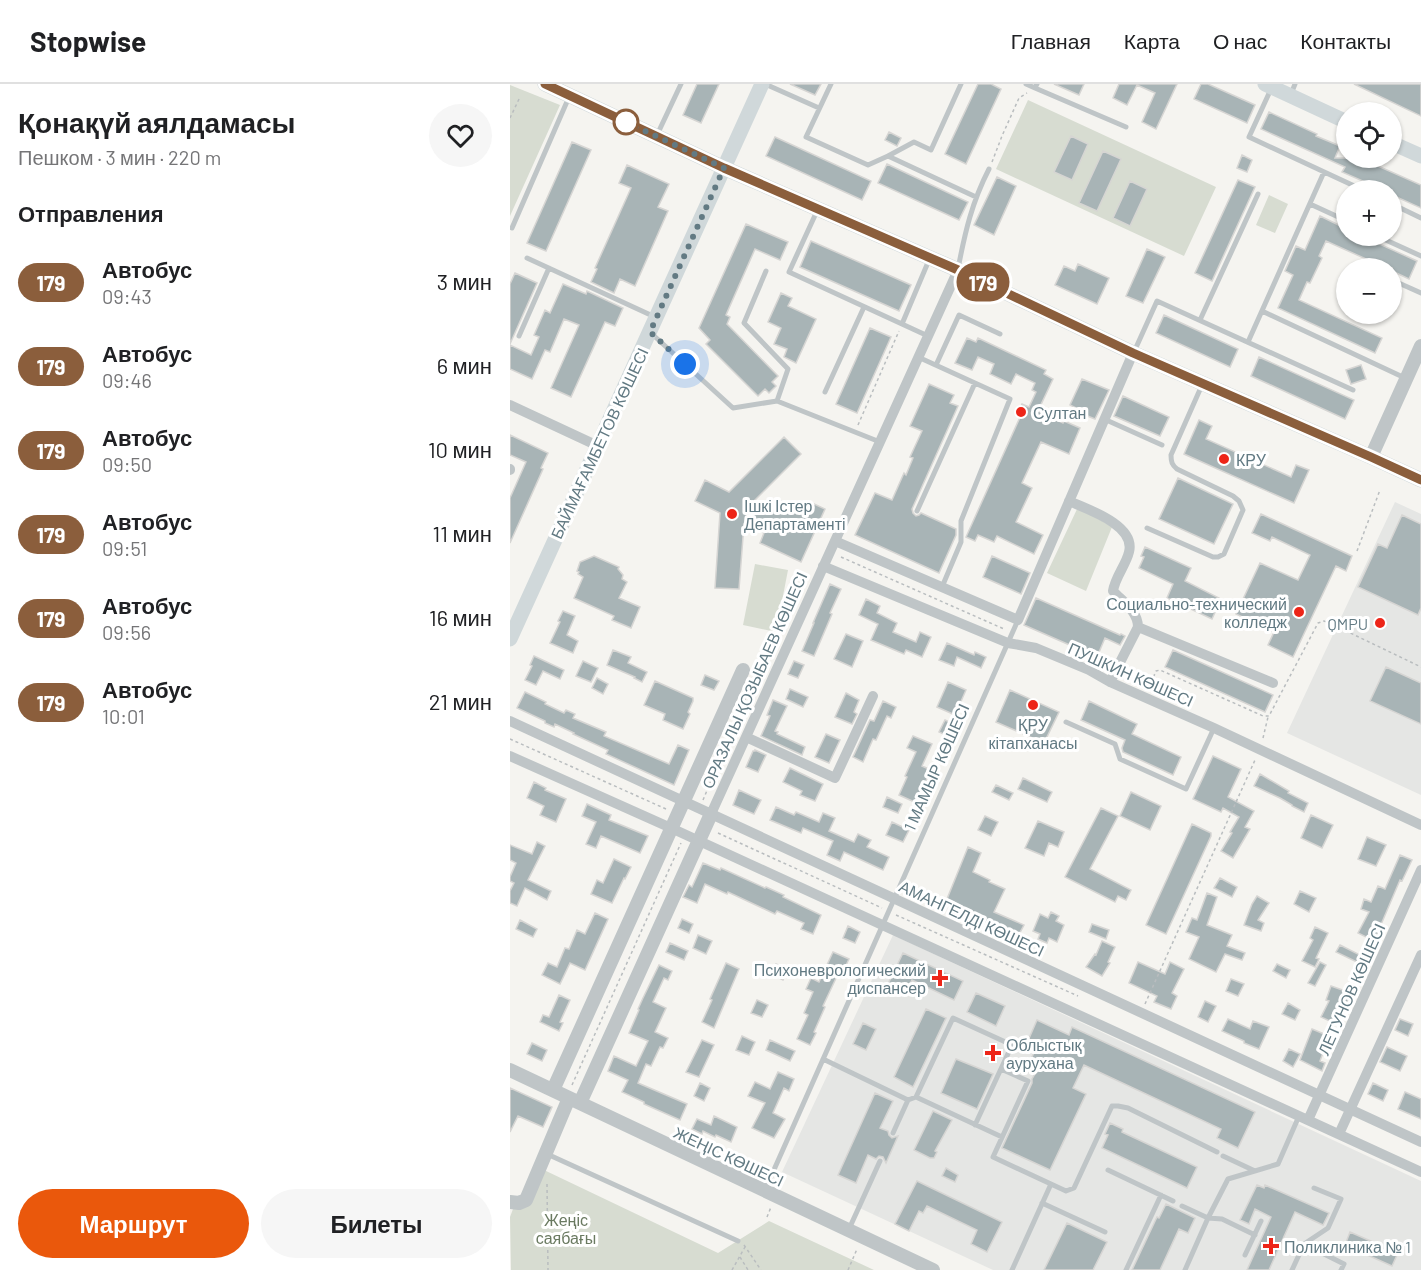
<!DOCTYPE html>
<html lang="ru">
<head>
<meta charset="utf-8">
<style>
  body { margin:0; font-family:Barlow,sans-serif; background:#f6f6f6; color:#202124; height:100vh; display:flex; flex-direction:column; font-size:22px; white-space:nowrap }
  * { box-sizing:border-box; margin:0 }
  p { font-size:20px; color:#757577 }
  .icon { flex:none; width:33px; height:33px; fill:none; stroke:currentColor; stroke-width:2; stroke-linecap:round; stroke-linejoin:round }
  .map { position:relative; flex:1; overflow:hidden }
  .details { display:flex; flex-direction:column; background:#fff; width:510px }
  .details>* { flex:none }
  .badge { padding:0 12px; border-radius:20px; font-size:21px; line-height:39px }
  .controls { position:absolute; left:826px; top:18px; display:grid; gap:12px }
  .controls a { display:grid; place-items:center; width:66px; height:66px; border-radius:50%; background:#fff; box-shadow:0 2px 4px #0004; font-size:30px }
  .you { position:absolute; width:30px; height:30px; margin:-15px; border:4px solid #fff; border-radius:50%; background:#1a73e8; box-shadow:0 0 0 9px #1a73e833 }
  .map>.badge { position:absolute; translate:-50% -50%; box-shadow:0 0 0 3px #fff }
  h2 { padding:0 18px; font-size:22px; line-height:54px }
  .round { display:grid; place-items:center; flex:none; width:63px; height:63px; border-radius:32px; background:#f6f6f6 }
  .headline { display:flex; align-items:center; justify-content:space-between; height:102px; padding:0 18px }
  h1 { font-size:28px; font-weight:700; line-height:45px }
  .cta { display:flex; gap:12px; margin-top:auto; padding:12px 18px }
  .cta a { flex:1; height:69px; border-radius:36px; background:#ea580c; color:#fff; font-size:24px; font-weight:700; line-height:69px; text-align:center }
  .cta a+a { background:#f6f6f6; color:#202124 }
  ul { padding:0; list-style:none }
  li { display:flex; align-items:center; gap:18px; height:84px; padding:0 18px }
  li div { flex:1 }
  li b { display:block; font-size:22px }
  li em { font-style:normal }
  li .badge { min-width:66px; font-weight:700; text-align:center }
  header { display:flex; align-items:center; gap:36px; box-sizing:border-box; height:84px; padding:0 30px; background:#fff; border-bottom:2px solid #e0e0e0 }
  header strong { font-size:28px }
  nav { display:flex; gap:33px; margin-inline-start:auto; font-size:21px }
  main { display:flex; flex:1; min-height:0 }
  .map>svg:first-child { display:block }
</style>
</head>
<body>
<header>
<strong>Stopwise</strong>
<nav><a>Главная</a><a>Карта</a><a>О нас</a><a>Контакты</a></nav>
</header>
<main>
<section class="details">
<div class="headline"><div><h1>Қонақүй аялдамасы</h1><p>Пешком · 3 мин · 220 m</p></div><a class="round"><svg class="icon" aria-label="heart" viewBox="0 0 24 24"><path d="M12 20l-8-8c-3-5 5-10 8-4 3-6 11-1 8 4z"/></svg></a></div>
<h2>Отправления</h2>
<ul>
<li><span class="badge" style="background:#8b5e3c;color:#fff">179</span><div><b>Автобус</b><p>09:43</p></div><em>3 мин</em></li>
<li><span class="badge" style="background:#8b5e3c;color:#fff">179</span><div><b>Автобус</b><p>09:46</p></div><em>6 мин</em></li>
<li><span class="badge" style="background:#8b5e3c;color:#fff">179</span><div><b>Автобус</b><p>09:50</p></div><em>10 мин</em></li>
<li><span class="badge" style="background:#8b5e3c;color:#fff">179</span><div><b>Автобус</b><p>09:51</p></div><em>11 мин</em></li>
<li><span class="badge" style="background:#8b5e3c;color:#fff">179</span><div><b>Автобус</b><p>09:56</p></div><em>16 мин</em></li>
<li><span class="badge" style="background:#8b5e3c;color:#fff">179</span><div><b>Автобус</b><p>10:01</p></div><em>21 мин</em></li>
</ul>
<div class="cta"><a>Маршрут</a><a>Билеты</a></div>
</section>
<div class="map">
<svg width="911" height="1186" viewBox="0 0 911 1186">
  <rect width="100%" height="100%" fill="#f5f4f0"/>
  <path fill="#e5e6e4" d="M885,418L911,430V711L777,649Z
    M383,851L911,1097V1186H483L272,1088Z"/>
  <path fill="#d7dcd1" d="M0,1L50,21L0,132Z
    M518,16L706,103L674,172L486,85Z
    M759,111L778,120L765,149L746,141Z
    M568,423L602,443L576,507L537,489Z
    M245,480L278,486L266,548L233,541Z
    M34,1086L208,1169L259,1137L364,1186H1L0,1133L3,1125L15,1123L22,1118Z"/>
  <path fill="#a8b4b6" stroke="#d6d5d3" stroke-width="1.5" d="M187,0H209L191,39L173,31Z
    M280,0H311L305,11Z
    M468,0H481L491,5L456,80L435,70Z
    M544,0H574L569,11Z
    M609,0H667L646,45L632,38L645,9L627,1L617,21L603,14Z
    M691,0H698L745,21L737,39L684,15Z
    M844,0H911V32Z
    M759,28L807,50L806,52L830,62L825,74H850L911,101V124L882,111V106H873L832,88L835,83L751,45Z
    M379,48L391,54L387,62L375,56Z
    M561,52L578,60L562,96L544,88Z
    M265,53L361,97L352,116L256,72Z
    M62,58L81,66L36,167L17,159Z
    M593,67L611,75L587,127L569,119Z
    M732,71L742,76L737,88L727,84Z
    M377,80L458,118L449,136L368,99Z
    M117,81L159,100L148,123L158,127L125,202L110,195L104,209L81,198L87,185L85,184L121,104L109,99Z
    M487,93L506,102L484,151L464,141Z
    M728,96L745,103L702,197L685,189Z
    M620,97L637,105L620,142L603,134Z
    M810,132L837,145V152H852L907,177L899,195L882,187V184H876L816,157L809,172L812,174L800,199L797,198L789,216L872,254L865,269L768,224L783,191L775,187L786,162L795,166Z
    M236,140L278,158L270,176L245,165L216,231L220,233L217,240L268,292L262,298L266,302L259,309L255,305L248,312L196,260L200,256L189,244Z
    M301,157L401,201L389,227L290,183Z
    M637,165L655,173L633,219L616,212Z
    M568,180L599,194L587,220L545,201L554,182L565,187Z
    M5,189L27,199L0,260V200Z
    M53,200L76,210L77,207L113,224L105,242L95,238L61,313L41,304L69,241L54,235L40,268L35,266L22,295L0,285V261L21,271L29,253L24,251L35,226L40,229Z
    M271,209L282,214L278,222L306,235L286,279L274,273L277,265L264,260L271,244L258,238Z
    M654,231L728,265L720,283L646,249Z
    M360,244L381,253L347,329L326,320Z
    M457,254L466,258L468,254L536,286L534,290L543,295L528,327L553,339L554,337L570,344L559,370L531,358L512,399L522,404L506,438L533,451L524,470L487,452L484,458L468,451L465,457L456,453L511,331L508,329L512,320L519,323L526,308L522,306L525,299L506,290L501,300L480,290L484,280L468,273L462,286L445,279Z
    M749,273L844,316L835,335L741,292Z
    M851,281L856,295L841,300L836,286Z
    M572,295L599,306L585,335L575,331L576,329L560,321Z
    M419,300L444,311L440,319L448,322L402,425L403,429L406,432L409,431L411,429L446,445V451L429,489L345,451L365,409L382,416L394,389L396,391L403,374L400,373L412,347L400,342Z
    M613,312L659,333L650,352L604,332Z
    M689,336L702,342L696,355L781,393L786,381L799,386L784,419L674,370Z
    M0,351L38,369L31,384L33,385L0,459V414L16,378L0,371Z
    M274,353L291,370L244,417L264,427L269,416L296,428L300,418L315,425L291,478L250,459L254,449L234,440L229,505L205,504L210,429L185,417L195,396L219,408Z
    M668,394L723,420L704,460L649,435Z
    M751,430L842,472L836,487L826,482L783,573L758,561L764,548L726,530L750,479L788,496L800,471L762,453L760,457L742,449Z
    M892,431L911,440V524L908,531L848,503L868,460L877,464Z
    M635,463L681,484L675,497L709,514L704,525L706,526L702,535L657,514L663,500L629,484L634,473L631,472Z
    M84,472L109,483L108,485L113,491L112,495L117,498L109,514L130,523L121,544L102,536L104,532L64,514L73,493L68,490L69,488L67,487L70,478Z
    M482,472L520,489L511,510L473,493Z
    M320,500L331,505L320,529L322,530L304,572L292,567L304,539H303Z
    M526,514L610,551L611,550L615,552L610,561L595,554L587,573L514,541Z
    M356,515L370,522L367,529L387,539L383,548L406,558L410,548L421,553L412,573L396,566L394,570L361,556L368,540L349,531Z
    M53,527L65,532L57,551L68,557L63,569L40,559L50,538L48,537Z
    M336,550L353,557L342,583L324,575Z
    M437,559L464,571L465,568L476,573L471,584L447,573L444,582L429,576Z
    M103,566L121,573L118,579L137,588L132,598L124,594L125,593L97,581Z
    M663,566L763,611L755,628L655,583Z
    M24,572L54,586L50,595L33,587L26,601L15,596L22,582L20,581Z
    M73,577L88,584L81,598L66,592Z
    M284,577L294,581L288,594L278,590Z
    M876,583L911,599V640L860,617Z
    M195,591L209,597L204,606L191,601Z
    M87,594L98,600L93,610L82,604Z
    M145,597L183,614V617L178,628L180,630L173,645L153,636L155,630L134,621Z
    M438,598L456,606L445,631L427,623Z
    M280,605L298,613L293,623L276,615Z
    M500,606L549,628L534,659L486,638Z
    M15,608L36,618L35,620L54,629L56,626L65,630L63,634L96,648L94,652L159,680L168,661L179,666L164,701L96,670L98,666L63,650L64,649L45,640L44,643L35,639V637L7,624Z
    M336,609L349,616L344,628L347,630L342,640L325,633Z
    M263,616L277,622L265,647L268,648L267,650L295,663L292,671L251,652L260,632L257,631Z
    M373,617L386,623L381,634L377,632L366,656L363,655L353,678L343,673L360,636L364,637Z
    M579,617L627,640L622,650L671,673L663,691L613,668L612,664L615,656L571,636Z
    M435,636L446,641L440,653L429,648Z
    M316,650L330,656L319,679L305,673Z
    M403,652L422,660L412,682L421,686L411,708L416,711L411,721L389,711L397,693L395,692L406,668L397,664Z
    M245,666L256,671L248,688L236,683L243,667H245Z
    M703,672L731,685L718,713L744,727L735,743L740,745L723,774L711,767L722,749L720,748L729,733L713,724L711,728L683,715Z
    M280,684L313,700L305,717L290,711L292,707L273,698Z
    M750,690L779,707L778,709L798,719L794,728L782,722V721L770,714L744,702Z
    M513,694L542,708L537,718L508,705Z
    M24,698L36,704L35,706L56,715L46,738L30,731L34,722L17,714Z
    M486,701L503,709L499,716L482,708Z
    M229,706L251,716L244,730L223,721Z
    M621,708L651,722L640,746L610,732Z
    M377,713L392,720L388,729L373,723Z
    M77,720L101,731L99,736L138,752L130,769L91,752L86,764L76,760L86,738L72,732Z
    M266,723L284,731L286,728L309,738L313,729L325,734L319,747L344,758L348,750L361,756L357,763L379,773L373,786L334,768L330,777L317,771L323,757L293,744L291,749L260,736Z
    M591,724L608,732L580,785L621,806L616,816L608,812L605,818L555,793Z
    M801,731L823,741L812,764L791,754Z
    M475,732L488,738L481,752L468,746Z
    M528,737L554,748L548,763L539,759L534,772L515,764Z
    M382,738L399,746L393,758L376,751Z
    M682,740L701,749V752L656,850L636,841Z
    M857,753L876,761L866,782L848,775Z
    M27,758L35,762L18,796L41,807L37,816L15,804L7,822L0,819V807L4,799L0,797V793L6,779L0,776V761L22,770Z
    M458,763L471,769L463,788L480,796L479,798L495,805L484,828L514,841L508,852L471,836L469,841L458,837L462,827L437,815Z
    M890,771L902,776L892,797L890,796L864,857L848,849L859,828L851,825L854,815L861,818L868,802L875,805Z
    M104,775L121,783L115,795L114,794L102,819L81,810L87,796L93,799Z
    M193,779L210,786L211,784L255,804L256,803L274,811L273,813L311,831L303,850L291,845L294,839L267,827L265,830L218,808L217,810L195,800L187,819L173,813L179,801L182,803Z
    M710,794L727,803L722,813L704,804Z
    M790,807L806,814L799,828L784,820Z
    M697,809L707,813L697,841L722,851L717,862L735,869L732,876L715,870L706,888L679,875L689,853L676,848L682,834L687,836Z
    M747,812L759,819L748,836L754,839L751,847L734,841L742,820Z
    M541,828L549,832L546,837L554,841L547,858L539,854L537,859L528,855L530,850L523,847L530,830L538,834Z
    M85,829L98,835L75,886L60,879L50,900L32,891L38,879L47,883L55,864L59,865L67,846L75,850Z
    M172,835L183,840L179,849L168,844Z
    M10,836L27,845L23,853L6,845Z
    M582,840L599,846L596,855L579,848Z
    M338,842L350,848L345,859L333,854Z
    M805,843L818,849L806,874L809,875L805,883L792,877L803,856L800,854Z
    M188,851L202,857L196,870L183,864Z
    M592,857L605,863L598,878L600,879L592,892L576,883L585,870L586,871Z
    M160,859L178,867L174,876L156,868Z
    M830,861L854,873L851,880L826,868Z
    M323,868L339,875L331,892L328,890L313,922L315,923L304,948L306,949L300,961L287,955L298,931L294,929L303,908L296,905L301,894L309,898Z
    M393,869L453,897L444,916L402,896L395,910L377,902Z
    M628,878L655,890L660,878L674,885L662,909L667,912L661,925L644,918L647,912L619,899Z
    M810,878L816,881L805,902L798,899Z
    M216,879L229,885L204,944L192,938L202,916L200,915Z
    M266,880L278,885L273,896L261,890Z
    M767,880L780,886L776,894L763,887Z
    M149,881L162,887L158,896L154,894L143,918L156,924L145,948L158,954L153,964L150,963L141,982L136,980L128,999L177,1020L170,1036L134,1020V1018L112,1008L118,996L98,987L104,972L126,982L138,957L119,949L129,926L128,925L133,914Z
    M721,895L734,900L728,912L716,907Z
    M821,902L841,909L828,941L811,933L819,917L816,916Z
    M466,909L495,922L486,942L457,928Z
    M49,911L60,916L50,938L53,939L49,947L30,938L33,931L39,933Z
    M247,916L258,921L252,933L241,929Z
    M695,917L706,922L698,938L688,933Z
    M778,919L790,926L785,936L772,930Z
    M416,925L436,934L403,1003L384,993Z
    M718,935L740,945L743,937L759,943L749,965L734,959V957L712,947Z
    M890,935L903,940L898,952L885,946Z
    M527,936L559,951L562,943L745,1028L728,1064L707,1054L711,1045L574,981L563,1004L576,1010L540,1086L492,1064L522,999V995L526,988L517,984L526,964L517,959Z
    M353,939L366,945L356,966L343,960Z
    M802,945L819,952L810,977L815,979L812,987L790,976Z
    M232,952L245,958L239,971L226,966Z
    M192,956L204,961L189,993L176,988Z
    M260,956L285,967L280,977L256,966Z
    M22,959L37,966L32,977L17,970Z
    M877,963L897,972L890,987L870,978Z
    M779,965L790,970L783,983L773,977Z
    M446,975L483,990L467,1025L431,1009Z
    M268,988L284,995L279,1007L274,1004L263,1029L275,1035L264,1054L242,1044L255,1019L238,1012L245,998L260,1005Z
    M190,999L200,1004L194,1017L184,1012Z
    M863,999L878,1006L873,1017L858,1010Z
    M0,1004L42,1023L33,1043L8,1032L0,1048Z
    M895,1008L911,1015V1035L888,1025Z
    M365,1009L383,1017L370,1044L378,1047L379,1051L382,1054L388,1052L376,1079L373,1073L369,1072L366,1075L358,1071L346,1099L328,1091Z
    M423,1027L442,1036L425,1067L427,1068L424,1074H420L404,1066Z
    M204,1032L227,1043L221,1058L206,1051L205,1053L193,1047L192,1050L182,1045L187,1035L201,1041Z
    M600,1039L613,1045L612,1048L687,1083L677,1104L592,1064L598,1051L595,1050Z
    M436,1084L448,1091L445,1098L432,1092Z
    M407,1097L492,1138L477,1168L461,1160L467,1146L417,1122L413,1129L409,1127L399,1147L385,1140Z
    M747,1101L754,1104L755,1101L819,1129L813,1141L785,1128L759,1186H737L761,1133L745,1125L739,1140L730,1136Z
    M656,1120L685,1134L678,1149L669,1145L650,1186H622L647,1133L649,1134Z
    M557,1139L597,1158L583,1186H534Z
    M840,1148L888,1169L882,1182L835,1161Z"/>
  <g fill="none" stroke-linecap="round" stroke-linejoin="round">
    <path stroke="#b9bdbf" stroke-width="1.5" stroke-dasharray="3 3" stroke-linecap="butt" d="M0,34L10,13
      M482,78L492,52L509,14L517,9
      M348,341L389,247
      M847,467L870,406
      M331,473L494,545
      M639,604L646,587L650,586L753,632H759L808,539L814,537L830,544L911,583
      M753,654L758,633
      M0,655L156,725
      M193,716L246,589
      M208,749L372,824
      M386,831L568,912
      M635,920L745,676
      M62,1001L171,759
      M37,1100L38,1186
      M257,1133L261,1123
      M234,1161L251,1186
      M230,1173L238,1186
      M222,1186L235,1163
      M338,1186L347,1165"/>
    <path stroke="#bfc5c7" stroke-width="5" d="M255,0L309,24
      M321,0L296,53L358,81L378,72L466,113
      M516,0L525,4
      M527,0L525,4L616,43
      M761,5L739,53L853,106
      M781,10L785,0
      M147,51L171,0
      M378,72L404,58L421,66L451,0
      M800,120L837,137
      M882,120L911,134
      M307,127L279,188L418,252
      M2,144L59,13
      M867,152L911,172
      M17,174L145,233
      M851,181L858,184
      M448,185C455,148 462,118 479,85
      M256,187L234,239L278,285L267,317
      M882,196L911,209
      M752,227L895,294
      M690,236L748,110
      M392,240L419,176
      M142,250L223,324L267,317L370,358
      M9,252L39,184
      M738,258L814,88
      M624,268L647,217L843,306
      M408,273L500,315L451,437V458L432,503
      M426,281L449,231L490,250
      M315,308L354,223
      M594,335L652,361
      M407,427L465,299
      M637,444L703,473H708L714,470L733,426L729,417L723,412L667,385C662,381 661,378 661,371L692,301
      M556,638L605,660L610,675L676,705L704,644
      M313,975L398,1016
      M491,985L518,997L483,1073L556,1107L564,1104L602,1022H608L618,1024L707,1068
      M406,1013L492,1053
      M383,1049L398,1016L406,1013L443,934L502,961L465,1041
      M37,1070L228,1157
      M713,1072L745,1087
      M598,1086L663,1117
      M255,1106L508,536
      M532,1119L595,1148
      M672,1122L698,1134L712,1135L745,1151
      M339,1145L370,1077
      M794,1160L834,1180L831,1186
      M735,1171L751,1137
      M502,1186L541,1100
      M616,1186L651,1111
      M675,1186L698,1134L718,1095L768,1080L789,1032
      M782,1186L794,1160L818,1144L831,1115L804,1104"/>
    <path stroke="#bfc5c7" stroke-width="10" d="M0,321L88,362
      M0,385V386
      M559,417C577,425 626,441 619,468C616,481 605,493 603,507C612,517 628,527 628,543
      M325,457L508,536L623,269
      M313,482L498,559L526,564L579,586L600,598L704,644L911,741
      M600,598L628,543L763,599
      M0,637L911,1058
      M236,653L325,694L363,612
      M0,672L161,744L911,1088
      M201,730L448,186
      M798,1036L911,786
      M829,1050L911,871"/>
    <path stroke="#bfc5c7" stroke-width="14" d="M861,373L911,262
      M0,986L423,1186
      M43,1006L233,586
      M70,1019L201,730
      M0,1118L9,1119L16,1116L59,1014"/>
    <path stroke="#d0d8da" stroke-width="15" d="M35,0L214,84L448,186L623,269L861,373L911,396
      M755,0L837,38
      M882,59L911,72
      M0,555L252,0"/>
  </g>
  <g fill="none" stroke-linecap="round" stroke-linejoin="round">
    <g stroke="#fff" stroke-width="14">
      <path id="line" d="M35,0L214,84L448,186L623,269L861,373L911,396"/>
    </g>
    <use href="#line" stroke="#8b5e3c" stroke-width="9"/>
    <path stroke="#627a83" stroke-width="6" stroke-dasharray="0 10.8" d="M116,38L214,84L140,248L175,280"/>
  </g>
  <circle fill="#fff" stroke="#8b5e3c" stroke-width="3" cx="116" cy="38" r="12"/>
  <g fill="#ed2518" stroke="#fff" stroke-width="2">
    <circle cx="511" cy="328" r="6"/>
    <circle cx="714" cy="375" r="6"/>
    <circle cx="222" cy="430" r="6"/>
    <circle cx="789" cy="528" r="6"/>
    <circle cx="870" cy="539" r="6"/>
    <circle cx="523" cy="621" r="6"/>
    <path d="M427 885h6v6h6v6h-6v6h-6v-6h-6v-6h6z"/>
    <path d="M480 960h6v6h6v6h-6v6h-6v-6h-6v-6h6z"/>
    <path d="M758 1153h6v6h6v6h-6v6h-6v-6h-6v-6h6z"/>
  </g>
  <g text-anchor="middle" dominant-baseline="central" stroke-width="6" stroke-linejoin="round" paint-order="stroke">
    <g font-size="16" fill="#627a83" stroke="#fff" text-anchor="start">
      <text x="523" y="328">Султан</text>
      <text x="726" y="375">КРУ</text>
      <text x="234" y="421">Ішкі Істер<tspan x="234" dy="18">Департаменті</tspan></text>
      <text x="777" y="519" text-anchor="end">Социально-технический<tspan x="777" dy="18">колледж</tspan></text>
      <text x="858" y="539" text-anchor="end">QMPU</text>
      <text x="523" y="640" text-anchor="middle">ҚРУ<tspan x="523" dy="18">кітапханасы</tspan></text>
      <text x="416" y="885" text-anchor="end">Психоневрологический<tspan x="416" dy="18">диспансер</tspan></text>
      <text x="496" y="960">Облыстық<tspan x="496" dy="18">аурухана</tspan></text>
      <text x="774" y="1162">Поликлиника № 1</text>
    </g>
    <g font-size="16" fill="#627a83" stroke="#fff">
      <text transform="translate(89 359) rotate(-65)">БАЙМАҒАМБЕТОВ КӨШЕСІ</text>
      <text transform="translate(621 590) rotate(24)">ПУШКИН КӨШЕСІ</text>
      <text transform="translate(244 596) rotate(-66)">ОРАЗАЛЫ ҚОЗЫБАЕВ КӨШЕСІ</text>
      <text transform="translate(426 683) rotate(-66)">1 МАМЫР КӨШЕСІ</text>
      <text transform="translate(462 834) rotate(25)">АМАНГЕЛДІ КӨШЕСІ</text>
      <text transform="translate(841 905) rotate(-66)">ЛЕТУНОВ КӨШЕСІ</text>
      <text transform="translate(219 1072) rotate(25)">ЖЕҢІС КӨШЕСІ</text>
    </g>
    <g font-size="16" fill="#6a7a61" stroke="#fff">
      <text x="56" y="1135">Жеңіс<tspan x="56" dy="18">саябағы</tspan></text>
    </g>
  </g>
</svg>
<div class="controls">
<a><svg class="icon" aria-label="locate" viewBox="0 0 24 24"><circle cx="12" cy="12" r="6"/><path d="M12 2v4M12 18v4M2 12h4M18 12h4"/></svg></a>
<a>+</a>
<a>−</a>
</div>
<div class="you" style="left:175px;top:280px"></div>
<b class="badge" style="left:473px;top:198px;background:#8b5e3c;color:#fff">179</b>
</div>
</main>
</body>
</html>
